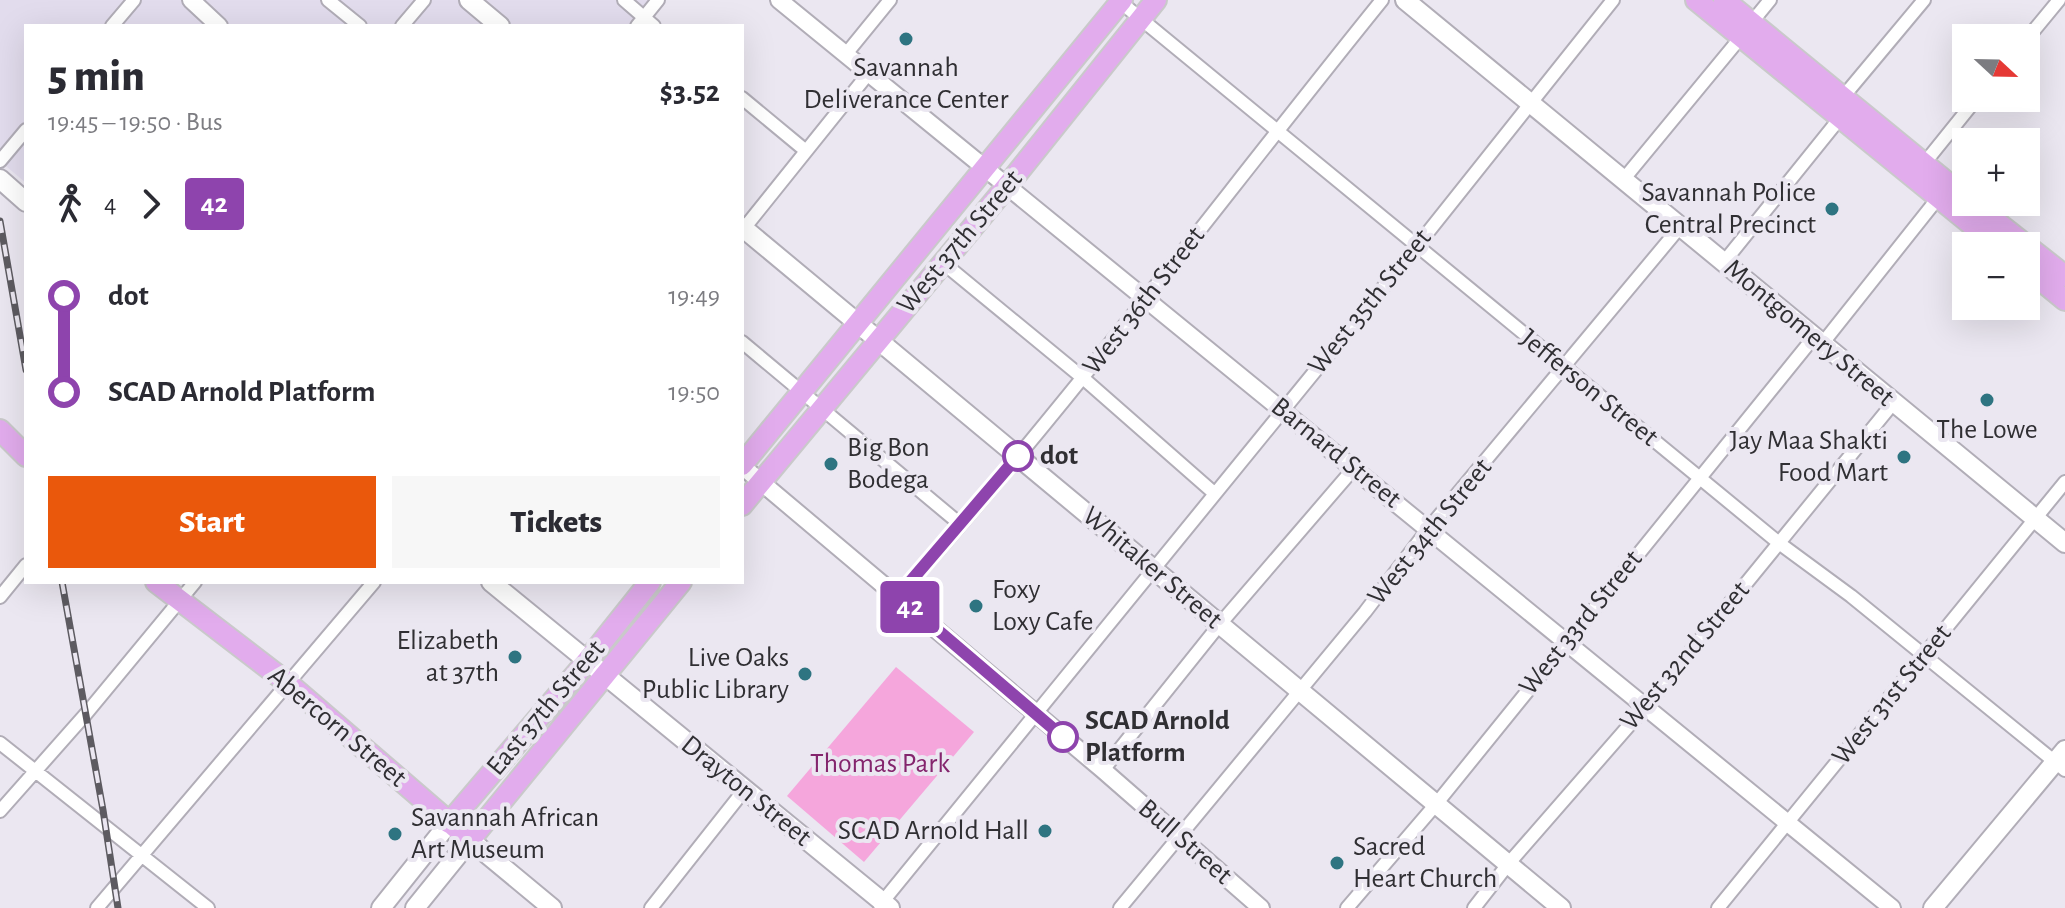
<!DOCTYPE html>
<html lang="en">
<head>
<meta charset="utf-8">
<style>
  body { margin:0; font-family:"Alegreya Sans",sans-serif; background:#f7f7f7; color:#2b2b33; height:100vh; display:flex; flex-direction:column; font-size:30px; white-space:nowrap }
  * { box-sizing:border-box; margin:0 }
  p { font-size:26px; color:#7c7c81 }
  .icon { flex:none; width:44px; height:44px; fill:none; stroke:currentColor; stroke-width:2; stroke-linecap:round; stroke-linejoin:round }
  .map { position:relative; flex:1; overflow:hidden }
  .details { position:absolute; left:24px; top:24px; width:720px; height:560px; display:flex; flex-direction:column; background:#fff; border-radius:0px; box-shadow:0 8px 32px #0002 }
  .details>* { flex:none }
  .badge { padding:0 16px; border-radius:6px; font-size:28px; line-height:52px }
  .needle { width:52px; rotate:112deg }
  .tools { position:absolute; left:1952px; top:24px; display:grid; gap:16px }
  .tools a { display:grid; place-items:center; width:88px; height:88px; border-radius:0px; background:#fff; box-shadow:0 8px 32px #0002; font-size:40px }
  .map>.badge { position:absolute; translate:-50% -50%; box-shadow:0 0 0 4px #fff }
  .legs { display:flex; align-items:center; gap:12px; height:88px; padding:0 24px; font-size:26px }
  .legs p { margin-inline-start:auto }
  .headline { display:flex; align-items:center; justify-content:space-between; height:136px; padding:0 24px }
  h1 { font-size:44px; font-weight:800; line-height:60px }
  .cta { display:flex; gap:16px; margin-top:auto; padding:16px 24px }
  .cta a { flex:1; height:92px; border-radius:0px; background:#ea580c; color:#fff; font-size:32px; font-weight:800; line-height:92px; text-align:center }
  .cta a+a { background:#f7f7f7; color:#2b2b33 }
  ul { padding:0 24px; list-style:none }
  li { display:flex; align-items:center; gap:28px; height:96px; font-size:30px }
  li i { display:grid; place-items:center; width:12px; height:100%; margin:0 10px; background:currentColor }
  li i::after { content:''; width:20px; height:20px; margin:-10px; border:6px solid; border-radius:50%; background:#fff }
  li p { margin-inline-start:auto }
  li:first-child i { background:linear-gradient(#0000 50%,currentColor 0) }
  li:last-child i { background:linear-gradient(currentColor 50%,#0000 0) }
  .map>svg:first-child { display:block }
</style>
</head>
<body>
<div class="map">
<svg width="2065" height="908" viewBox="0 0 2065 908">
  <rect width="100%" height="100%" fill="#ebe7f1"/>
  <path fill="#e2dced" d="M0,0H657L636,26H26V183L0,161Z"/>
  <path fill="#f5a6dc" d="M896,667L974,732L864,862L787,796Z"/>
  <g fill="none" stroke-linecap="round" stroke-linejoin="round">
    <g stroke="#b1adb7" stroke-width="16">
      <path id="minor" d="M328,0L360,26
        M624,0L654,26
        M1118,0L1779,543L1851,596L2065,770
        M1752,22L1770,0
        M112,26L134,0
        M402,26L424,0
        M637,26L658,0
        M2026,40L2059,0
        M846,54L890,0
        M1843,97L1924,0
        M742,98L806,151
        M0,161L26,130
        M1923,165L1977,98
        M1623,180L1741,37
        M742,231L868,74
        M942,262L1083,378L1214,493
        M1724,262L1840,118
        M742,342L960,524
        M1822,344L1938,198
        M898,596C1069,405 1221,199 1382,0
        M0,597L26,565
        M0,743L208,908
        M1103,770L1220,624L1355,467
        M0,811L85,715L195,582
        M880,905L1417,246L1613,0
        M97,908L374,582
        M651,908L745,789
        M1120,908L1365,612L1429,528L1680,227
        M1347,908L1437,803L1814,337
        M1474,908L1509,863L1646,706L1894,402
        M1718,908L2065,482"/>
    </g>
    <g stroke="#b1adb7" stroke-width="20">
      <path id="tertiary" d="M191,0L219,26
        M779,0L1892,908
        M742,466L1103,770L1261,908"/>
    </g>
    <g stroke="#b1adb7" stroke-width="22">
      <path id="secondary" d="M469,0L500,26
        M1405,0L2065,543
        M0,179L26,202
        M742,227L1561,908
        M491,582L890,908
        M381,908L449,823
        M415,908L470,840L552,908
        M1933,908L2065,750"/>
    </g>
    <g stroke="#c9c9ca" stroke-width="24">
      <path id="primary" d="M1696,0L1998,246
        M1724,0L1966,198
        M1971,202L2065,276
        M2026,268L2065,300
        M0,430L26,456
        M742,465L1122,0
        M742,505L1007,186L1156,0
        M156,582L289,684L470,840L681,582
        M449,823L587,661L650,582"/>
    </g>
    <use href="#minor" stroke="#fff" stroke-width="12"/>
    <use href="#tertiary" stroke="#fff" stroke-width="16"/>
    <use href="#secondary" stroke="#fff" stroke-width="18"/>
    <use href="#primary" stroke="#e2aced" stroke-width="20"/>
    <g stroke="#5d5b61" stroke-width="7">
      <path id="rail" d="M0,221L26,370
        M62,582L103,810L118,908"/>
    </g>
    <use href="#rail" stroke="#ebe7f1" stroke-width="4" stroke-dasharray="12" stroke-linecap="butt"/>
  </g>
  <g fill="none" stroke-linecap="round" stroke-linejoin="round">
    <g stroke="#fff" stroke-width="18">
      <path id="line-1" d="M1018,456L898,596L1063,737"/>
    </g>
    <use href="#line-1" stroke="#8e44ad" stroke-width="12"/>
  </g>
  <g fill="#2e7481" stroke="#ebe7f1" stroke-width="3">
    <circle cx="906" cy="39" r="8"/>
    <circle cx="1832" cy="209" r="8"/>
    <circle cx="1987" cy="400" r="8"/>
    <circle cx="1904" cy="457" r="8"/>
    <circle cx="831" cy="464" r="8"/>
    <circle cx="976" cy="606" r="8"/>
    <circle cx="515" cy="657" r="8"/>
    <circle cx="805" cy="674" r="8"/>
    <circle cx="1045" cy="831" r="8"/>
    <circle cx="395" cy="834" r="8"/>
    <circle cx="1337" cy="863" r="8"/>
  </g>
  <g fill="#fff" stroke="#8e44ad" stroke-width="4">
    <circle cx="1018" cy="456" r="14"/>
    <circle cx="1063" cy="737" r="14"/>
  </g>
  <g text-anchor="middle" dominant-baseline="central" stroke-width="8" stroke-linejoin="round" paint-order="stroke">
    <g font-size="28" fill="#302f33" stroke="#ebe7f1" text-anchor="end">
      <text x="906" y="68" text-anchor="middle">Savannah<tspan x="906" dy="32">Deliverance Center</tspan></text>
      <text x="1816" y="193">Savannah Police<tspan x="1816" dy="32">Central Precinct</tspan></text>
      <text x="1987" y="430" text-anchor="middle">The Lowe</text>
      <text x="1888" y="441">Jay Maa Shakti<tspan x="1888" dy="32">Food Mart</tspan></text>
      <text x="847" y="448" text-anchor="start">Big Bon<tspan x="847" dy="32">Bodega</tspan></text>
      <text x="992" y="590" text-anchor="start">Foxy<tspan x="992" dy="32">Loxy Cafe</tspan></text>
      <text x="499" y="641">Elizabeth<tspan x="499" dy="32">at 37th</tspan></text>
      <text x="789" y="658">Live Oaks<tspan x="789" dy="32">Public Library</tspan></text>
      <text x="411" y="818" text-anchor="start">Savannah African<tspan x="411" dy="32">Art Museum</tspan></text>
      <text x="1029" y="831">SCAD Arnold Hall</text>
      <text x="1353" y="847" text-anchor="start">Sacred<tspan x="1353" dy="32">Heart Church</tspan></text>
    </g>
    <g font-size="28" fill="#302f33" stroke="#ebe7f1">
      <text transform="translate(960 242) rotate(-50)">West 37th Street</text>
      <text transform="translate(1144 301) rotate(-52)">West 36th Street</text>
      <text transform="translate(1370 302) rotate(-51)">West 35th Street</text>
      <text transform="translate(1809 333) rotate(40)">Montgomery Street</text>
      <text transform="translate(1589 388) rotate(39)">Jefferson Street</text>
      <text transform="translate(1336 453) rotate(39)">Barnard Street</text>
      <text transform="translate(1430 532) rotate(-51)">West 34th Street</text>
      <text transform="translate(1152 568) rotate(40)">Whitaker Street</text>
      <text transform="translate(1581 623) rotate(-51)">West 33rd Street</text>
      <text transform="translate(1685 656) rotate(-50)">West 32nd Street</text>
      <text transform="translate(1892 695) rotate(-51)">West 31st Street</text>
      <text transform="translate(546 708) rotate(-50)">East 37th Street</text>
      <text transform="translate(337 727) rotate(40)">Abercorn Street</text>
      <text transform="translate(746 791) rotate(39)">Drayton Street</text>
      <text transform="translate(1185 842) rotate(41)">Bull Street</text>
    </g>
    <g font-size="28" font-weight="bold" fill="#302f33" stroke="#ebe7f1" text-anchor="start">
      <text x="1040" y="456">dot</text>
      <text x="1085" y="721">SCAD Arnold<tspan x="1085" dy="32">Platform</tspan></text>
    </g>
    <g font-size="28" fill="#84256d" stroke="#ebe7f1">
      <text x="880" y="764">Thomas Park</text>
    </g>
  </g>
</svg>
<div class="tools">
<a><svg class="needle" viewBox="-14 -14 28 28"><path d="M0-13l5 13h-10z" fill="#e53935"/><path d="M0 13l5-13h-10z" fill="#7c7c81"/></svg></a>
<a>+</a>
<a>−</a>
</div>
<b class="badge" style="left:910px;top:607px;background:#8e44ad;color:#fff">42</b>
<section class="details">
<div class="headline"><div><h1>5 min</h1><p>19:45 – 19:50 · Bus</p></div><b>$3.52</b></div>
<div class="legs"><svg class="icon" aria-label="walk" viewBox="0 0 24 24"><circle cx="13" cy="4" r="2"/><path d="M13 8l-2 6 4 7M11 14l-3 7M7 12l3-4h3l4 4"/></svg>4<svg class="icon" aria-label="forward" viewBox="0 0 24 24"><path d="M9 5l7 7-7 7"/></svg><b class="badge" style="background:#8e44ad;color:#fff">42</b></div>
<ul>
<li><i style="color:#8e44ad"></i><b>dot</b><p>19:49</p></li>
<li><i style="color:#8e44ad"></i><b>SCAD Arnold Platform</b><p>19:50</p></li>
</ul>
<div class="cta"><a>Start</a><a>Tickets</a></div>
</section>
</div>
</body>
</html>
